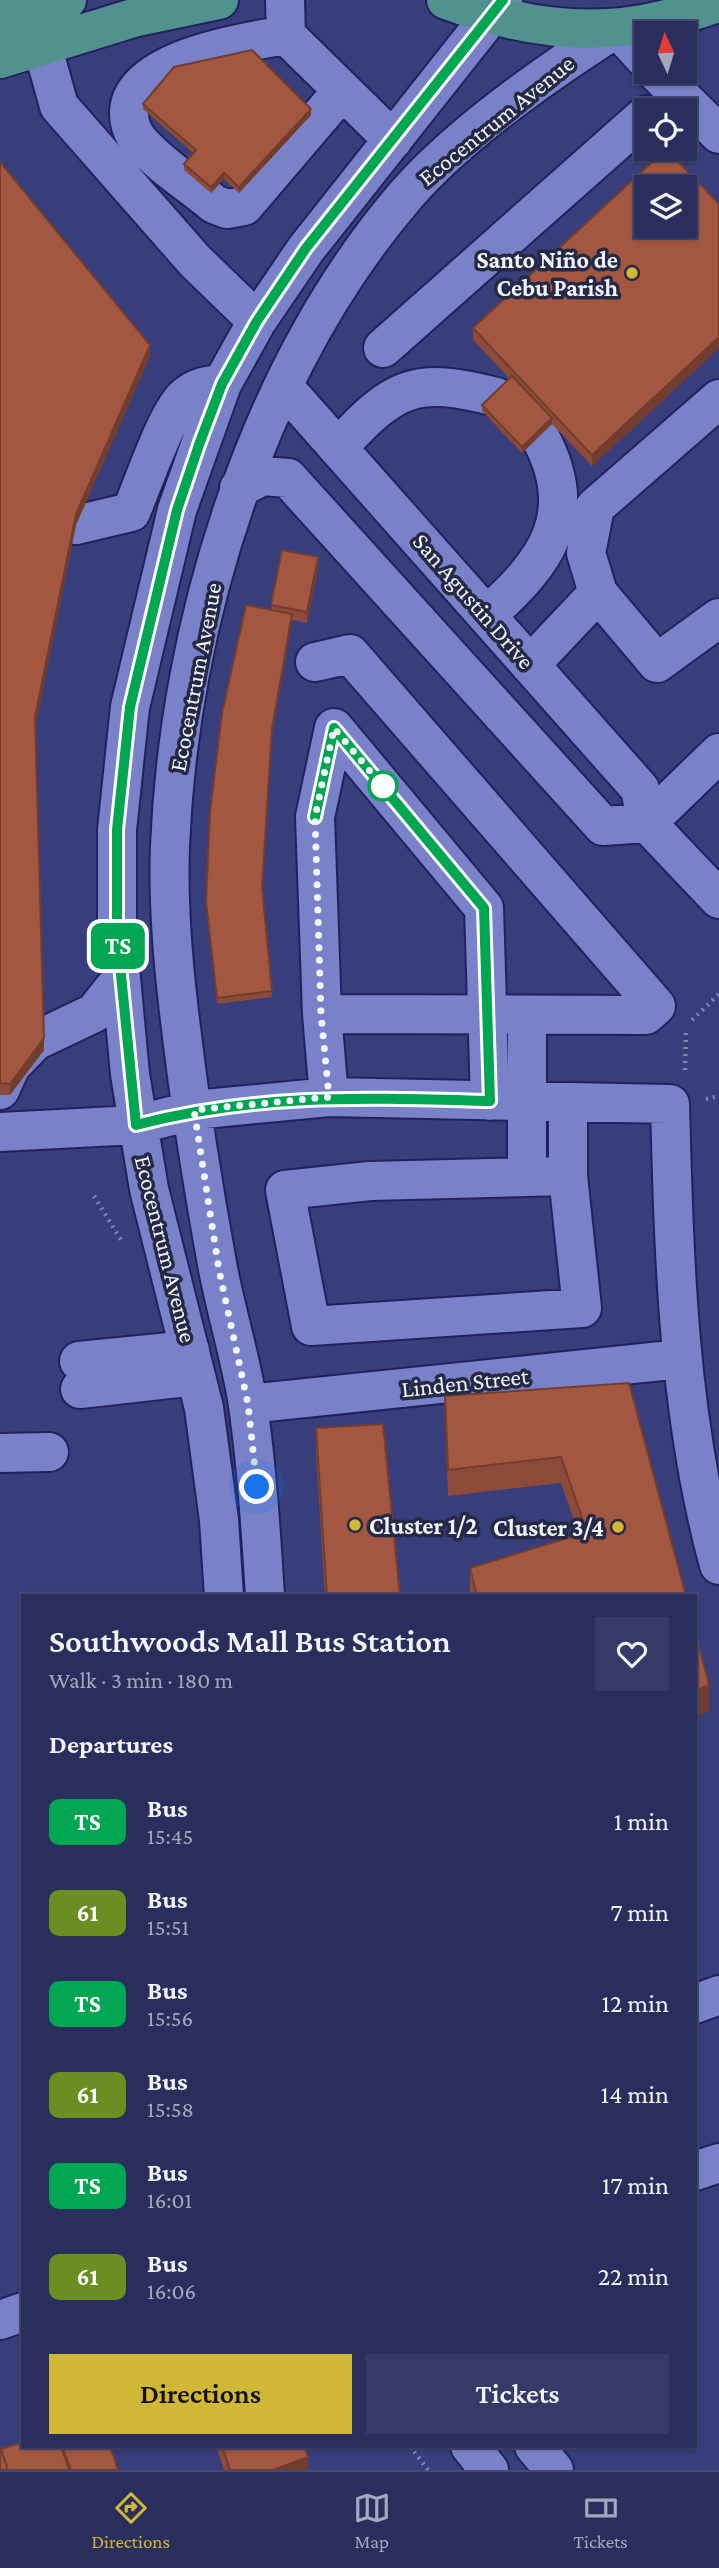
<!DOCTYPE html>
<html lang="en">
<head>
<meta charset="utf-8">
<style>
  body { margin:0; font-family:"Crimson Pro",serif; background:#363a66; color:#f1f3f6; height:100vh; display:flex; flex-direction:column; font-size:26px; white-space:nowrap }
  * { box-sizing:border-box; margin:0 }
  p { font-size:23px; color:#a5a8bc }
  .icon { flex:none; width:38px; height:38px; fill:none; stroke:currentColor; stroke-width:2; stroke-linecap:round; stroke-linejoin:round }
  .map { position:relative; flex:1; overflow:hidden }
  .panel { position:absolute; left:21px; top:1594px; width:676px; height:854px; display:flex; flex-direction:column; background:#2a2e5d; border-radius:0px; box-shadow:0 2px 5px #0004,0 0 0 2px #464a72 }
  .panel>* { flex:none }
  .badge { padding:0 14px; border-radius:10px; font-size:24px; line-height:46px }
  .needle { width:46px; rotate:356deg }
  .fabs { position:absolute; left:634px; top:21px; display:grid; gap:14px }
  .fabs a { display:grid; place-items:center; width:63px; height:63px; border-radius:0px; background:#2a2e5d; box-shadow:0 2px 5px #0004,0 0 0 2px #464a72; font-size:35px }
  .you { position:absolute; width:35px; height:35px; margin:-18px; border:5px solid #fff; border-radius:50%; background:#1a73e8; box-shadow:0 0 0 10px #1a73e833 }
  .map>.badge { position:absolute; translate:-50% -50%; box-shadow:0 0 0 4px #fff }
  h2 { padding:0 28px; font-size:26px; line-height:63px }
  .round { display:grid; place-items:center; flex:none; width:74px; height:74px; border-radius:0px; background:#363a66 }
  .summary { display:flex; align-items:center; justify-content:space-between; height:119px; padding:0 28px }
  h1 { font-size:33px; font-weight:600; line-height:52px }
  .button { display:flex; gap:14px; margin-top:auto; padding:14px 28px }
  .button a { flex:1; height:80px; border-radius:0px; background:#d1b736; color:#111; font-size:28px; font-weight:600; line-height:80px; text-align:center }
  .button a+a { background:#363a66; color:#f1f3f6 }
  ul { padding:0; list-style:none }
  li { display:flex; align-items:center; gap:21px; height:91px; padding:0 28px }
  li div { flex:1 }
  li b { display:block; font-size:26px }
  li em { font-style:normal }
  li .badge { min-width:77px; font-weight:700; text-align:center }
  .tabs { display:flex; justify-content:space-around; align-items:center; height:98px; border-top:2px solid #464a72; background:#2a2e5d; font-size:19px; color:#a5a8bc }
  .tabs a { display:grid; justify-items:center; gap:4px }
  .tabs .on { color:#d1b736 }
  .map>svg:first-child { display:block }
</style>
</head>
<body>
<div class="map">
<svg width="719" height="2470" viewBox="0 0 719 2470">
  <rect width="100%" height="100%" fill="#383d7c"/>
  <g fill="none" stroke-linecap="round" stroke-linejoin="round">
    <g stroke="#21215e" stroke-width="42">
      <path id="minor" d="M285,0L286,35L393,140
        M286,35C244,42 130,59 129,113C129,123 133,134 140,142C160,165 190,184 214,204L227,209L244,206L341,92
        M42,45L59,106L195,261L257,321
        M656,72L719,134
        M383,348L646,115
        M284,387L640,789L647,823L719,899
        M719,399L595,507L586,553L598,593L657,663L719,618
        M339,447C394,386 416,376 496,397
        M239,488L263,476L288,478L603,826L647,823
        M76,525L131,512C142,487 167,411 186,396C197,387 208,385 222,384
        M488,614C546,563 582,514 540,437
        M315,662L350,654L656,1006L646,1015L322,1014
        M530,665L598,593
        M647,823L719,753
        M0,1090L11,1066L35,1041L94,1013L121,979
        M329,1097L322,1014L315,817L334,728L484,908L490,1101
        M568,1102V1176
        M0,1132L136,1125L194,1110L329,1097L670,1104C674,1259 678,1415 719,1565
        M527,1176V1015
        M568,1176L582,1308L311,1326L285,1190L370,1181Z
        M79,1361L190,1350
        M80,1389L196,1376
        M248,1404L681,1359
        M0,1453L49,1452
        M224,1596L219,1520L204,1408L149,1189L130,1074L117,935V830L130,707L177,510L222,384L257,321L306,249L503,0
        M265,1596C261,1533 257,1468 248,1405C241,1359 227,1315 218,1269C202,1182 188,1091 178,1003C172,951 168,898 170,846C179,622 258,367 406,195C460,133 548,72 617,28L646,60
        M695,2004L719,1995
        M695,2171L719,2163
        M0,2320L23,2312
        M470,2446L489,2470
        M534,2446L554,2470"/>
    </g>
    <g stroke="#21215e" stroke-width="42">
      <path id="major" d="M446,0C517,26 588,38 662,20C682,16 700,8 719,3
        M0,20L67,0
        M0,59L133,18L219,0"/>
    </g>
    <path stroke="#8286af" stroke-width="4.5" stroke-dasharray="2 5" stroke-linecap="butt" d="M692,1020L719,994
      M685,1070L686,1030
      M706,1099L719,1096
      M94,1196L121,1240
      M410,2446L428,2470"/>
    <use href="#minor" stroke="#7982c8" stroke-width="38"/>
    <use href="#major" stroke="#51918e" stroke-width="38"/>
  </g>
  <path fill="#8c4b38" d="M143,104L311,115L239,193L224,179L211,193L184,170V164L193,153L143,109Z
    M0,162L150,356L76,525L35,727L44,1050L10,1095H0Z
    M719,204V348L592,466L552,424L522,453L482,411V405L509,378L473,340V328Z
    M318,569L307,623L292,620L272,735L262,888L272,997L217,1004L206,901L271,610V605Z
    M629,1383L686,1596H470V1568L579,1535L561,1483L448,1496L445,1422V1396Z
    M316,1428L400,1596H325L316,1454Z
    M216,2446H304L308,2470H224Z"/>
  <path fill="#723d2e" d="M311,109V115L239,193V187Z
    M224,173V179L211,193V187Z
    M719,337V348L592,466V455Z
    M150,345V356L76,525L35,729V717L76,514Z
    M552,418V424L522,453V447Z
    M318,557V569L307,623V612Z
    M292,614V620L272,735V729Z
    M44,1038V1050L10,1095V1084Z
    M709,1685V1711L695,1717V1691Z
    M308,2457V2470H273Z"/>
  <path fill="#a35741" stroke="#723d2e" stroke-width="2" fill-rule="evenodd" d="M252,50L311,109L239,187L224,173L211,187L184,164L196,150L143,104L174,67Z
    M666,149L719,204V337L592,455L473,328ZM646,187H684V226H646Z
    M0,162L150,345L76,514L35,717L44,1038L10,1084L0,1083Z
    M512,376L552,418L522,447L482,405Z
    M282,550L318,557L307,612L271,605Z
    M246,605L292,614L272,729L262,886L272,991L217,998L206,901L210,812L222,713Z
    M629,1383L686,1596H477L470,1568L587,1532L561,1457L448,1470L445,1396Z
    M383,1424L400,1596H327L316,1428Z
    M695,1630L709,1685L695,1691Z
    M23,2442V2446H61L69,2470H8L1,2449Z
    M62,2446H110L118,2470H71Z
    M222,2446H304L308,2457L273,2470H230Z
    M0,2447L8,2470H0Z"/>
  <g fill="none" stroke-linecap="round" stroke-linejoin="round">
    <g stroke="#fff" stroke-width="16">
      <path id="line" d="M315,817L334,728L484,908L490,1101C368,1098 256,1093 136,1125L117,935V830L130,707L177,510L200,442L222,384L257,321L306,248L503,0"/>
    </g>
    <use href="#line" stroke="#00a651" stroke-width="10"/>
    <path stroke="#f2f4fc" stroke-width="7" stroke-dasharray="0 12.6" d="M257,1487L248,1404L219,1270L194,1110L329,1097L321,1014L315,817L334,728L384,788L383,786"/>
  </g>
  <g fill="#d1b736" stroke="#252945" stroke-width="2.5">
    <circle cx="632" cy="273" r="7"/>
    <circle cx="355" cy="1525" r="7"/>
    <circle cx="618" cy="1527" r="7"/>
  </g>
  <circle fill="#fff" stroke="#00a651" stroke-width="3.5" cx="383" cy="786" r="14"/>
  <g text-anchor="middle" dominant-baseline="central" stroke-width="7" stroke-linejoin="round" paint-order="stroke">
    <g font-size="24" fill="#f2f4fc" stroke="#252945">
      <text transform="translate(496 120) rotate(-39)">Ecocentrum Avenue</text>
      <text transform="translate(474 601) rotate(49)">San Agustin Drive</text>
      <text transform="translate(195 677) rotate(-79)">Ecocentrum Avenue</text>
      <text transform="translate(166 1249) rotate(76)">Ecocentrum Avenue</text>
      <text transform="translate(465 1382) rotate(-6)">Linden Street</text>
    </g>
    <g font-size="24" font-weight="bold" fill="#f2f4fc" stroke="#252945" text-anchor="end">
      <text x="618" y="259">Santo Niño de<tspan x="618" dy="28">Cebu Parish</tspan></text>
      <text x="369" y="1525" text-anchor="start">Cluster 1/2</text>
      <text x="604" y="1527">Cluster 3/4</text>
    </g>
  </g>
</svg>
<div class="fabs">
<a><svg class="needle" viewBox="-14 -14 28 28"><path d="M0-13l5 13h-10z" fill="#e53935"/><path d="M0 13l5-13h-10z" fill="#a5a8bc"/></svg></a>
<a><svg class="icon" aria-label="locate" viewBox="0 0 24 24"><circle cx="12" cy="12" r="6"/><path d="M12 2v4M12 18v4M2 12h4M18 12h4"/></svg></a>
<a><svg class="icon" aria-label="layers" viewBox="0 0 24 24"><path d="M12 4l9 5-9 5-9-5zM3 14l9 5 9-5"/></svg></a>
</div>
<div class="you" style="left:257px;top:1487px"></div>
<b class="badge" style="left:118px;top:946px;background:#00a651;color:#fff">TS</b>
<section class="panel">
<div class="summary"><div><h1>Southwoods Mall Bus Station</h1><p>Walk · 3 min · 180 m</p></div><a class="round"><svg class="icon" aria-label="heart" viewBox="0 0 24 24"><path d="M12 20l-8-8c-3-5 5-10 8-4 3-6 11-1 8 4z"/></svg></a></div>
<h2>Departures</h2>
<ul>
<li><span class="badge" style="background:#00a651;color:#fff">TS</span><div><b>Bus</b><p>15:45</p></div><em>1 min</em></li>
<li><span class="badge" style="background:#6b8e23;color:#fff">61</span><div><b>Bus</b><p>15:51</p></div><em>7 min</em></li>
<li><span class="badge" style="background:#00a651;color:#fff">TS</span><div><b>Bus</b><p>15:56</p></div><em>12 min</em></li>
<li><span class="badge" style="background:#6b8e23;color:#fff">61</span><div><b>Bus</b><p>15:58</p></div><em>14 min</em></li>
<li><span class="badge" style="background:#00a651;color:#fff">TS</span><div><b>Bus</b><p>16:01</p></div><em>17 min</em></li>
<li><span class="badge" style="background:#6b8e23;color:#fff">61</span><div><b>Bus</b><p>16:06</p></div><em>22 min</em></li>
</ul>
<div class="button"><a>Directions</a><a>Tickets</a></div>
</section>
</div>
<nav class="tabs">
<a class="on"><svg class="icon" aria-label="directions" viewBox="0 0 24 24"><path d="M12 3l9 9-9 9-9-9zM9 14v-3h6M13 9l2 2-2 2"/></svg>Directions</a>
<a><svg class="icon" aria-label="map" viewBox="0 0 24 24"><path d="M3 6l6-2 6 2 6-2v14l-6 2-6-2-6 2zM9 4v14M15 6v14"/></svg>Map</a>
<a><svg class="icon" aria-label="tickets" viewBox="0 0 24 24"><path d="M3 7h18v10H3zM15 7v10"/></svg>Tickets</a>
</nav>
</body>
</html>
